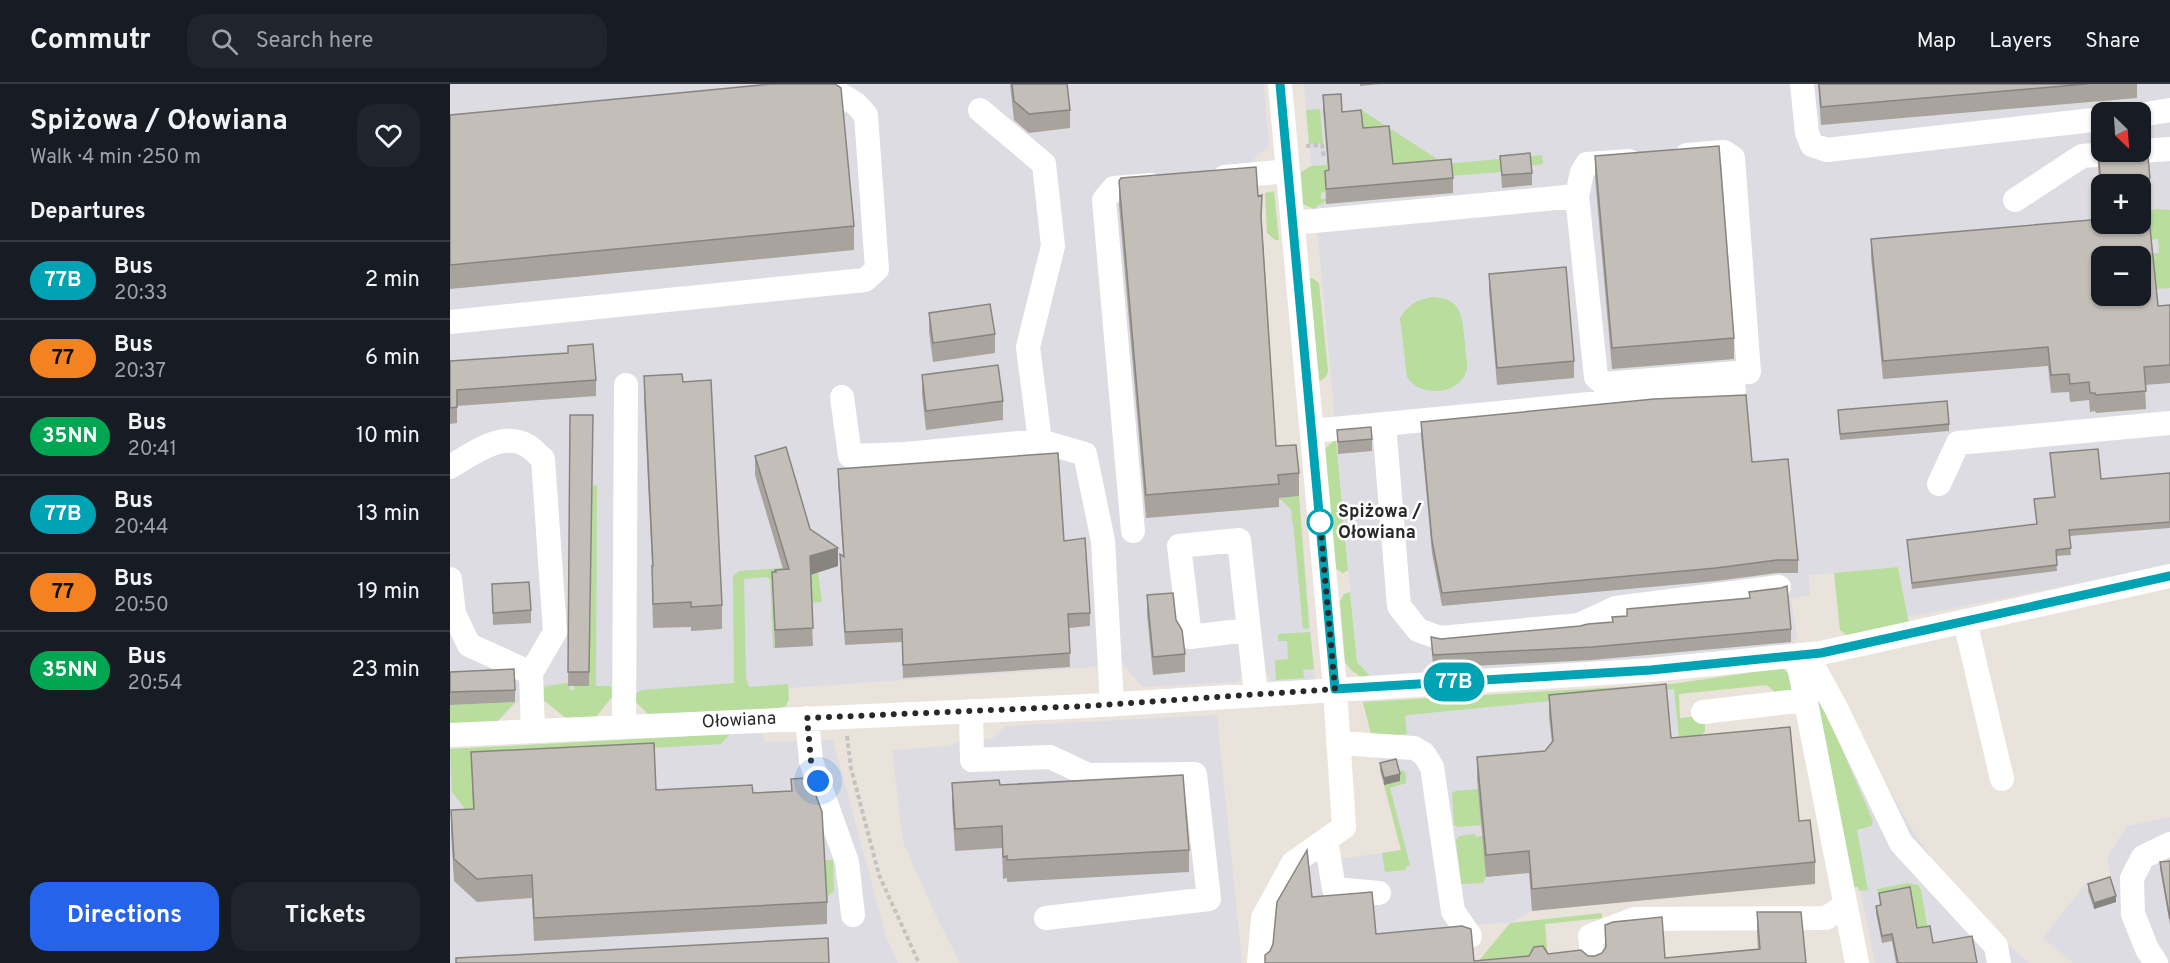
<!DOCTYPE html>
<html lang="en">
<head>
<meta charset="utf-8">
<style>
  body { margin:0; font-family:Overpass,sans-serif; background:#20242c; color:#f1f3f6; height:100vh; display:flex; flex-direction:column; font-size:22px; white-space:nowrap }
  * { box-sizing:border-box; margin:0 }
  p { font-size:20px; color:#9ea1a6 }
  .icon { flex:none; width:33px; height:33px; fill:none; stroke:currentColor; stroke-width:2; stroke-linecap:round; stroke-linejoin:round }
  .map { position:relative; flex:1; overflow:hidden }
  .side { display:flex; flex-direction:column; background:#171b24; width:450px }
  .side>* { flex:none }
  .badge { padding:0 12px; border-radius:20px; font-size:21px; line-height:39px }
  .needle { width:39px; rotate:155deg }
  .tools { position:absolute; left:1641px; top:18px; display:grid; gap:12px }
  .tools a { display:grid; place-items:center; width:60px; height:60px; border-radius:12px; background:#171b24; box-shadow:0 2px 4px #0004; font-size:30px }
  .you { position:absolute; width:30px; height:30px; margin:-15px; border:4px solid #fff; border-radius:50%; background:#1a73e8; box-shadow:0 0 0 9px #1a73e833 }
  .map>.badge { position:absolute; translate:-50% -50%; box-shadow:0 0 0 3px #fff }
  h2 { padding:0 30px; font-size:22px; line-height:54px }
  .round { display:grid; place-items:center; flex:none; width:63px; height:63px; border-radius:18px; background:#20242c }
  .headline { display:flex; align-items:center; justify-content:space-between; height:102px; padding:0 30px }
  h1 { font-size:28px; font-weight:700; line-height:45px }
  .primary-button { display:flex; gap:12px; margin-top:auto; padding:12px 30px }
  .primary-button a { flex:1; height:69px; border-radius:18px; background:#2563eb; color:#fff; font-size:24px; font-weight:700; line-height:69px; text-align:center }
  .primary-button a+a { background:#20242c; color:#f1f3f6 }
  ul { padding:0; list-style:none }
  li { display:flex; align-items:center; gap:18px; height:78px; padding:0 30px; border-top:2px solid #363941 }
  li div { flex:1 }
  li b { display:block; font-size:22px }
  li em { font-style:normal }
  li .badge { min-width:66px; font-weight:700; text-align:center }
  header { display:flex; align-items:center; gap:36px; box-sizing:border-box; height:84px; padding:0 30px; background:#171b24; border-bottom:2px solid #363941 }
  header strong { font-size:28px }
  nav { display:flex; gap:33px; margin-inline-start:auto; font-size:21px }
  .search { width:420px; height:54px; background:#20242c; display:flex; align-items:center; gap:15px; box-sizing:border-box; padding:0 21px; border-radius:18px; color:#9ea1a6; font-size:22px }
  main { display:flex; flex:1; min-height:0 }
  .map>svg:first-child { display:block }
</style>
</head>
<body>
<header>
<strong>Commutr</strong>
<div class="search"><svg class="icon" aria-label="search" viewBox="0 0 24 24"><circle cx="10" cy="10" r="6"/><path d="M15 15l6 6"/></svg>Search here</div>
<nav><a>Map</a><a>Layers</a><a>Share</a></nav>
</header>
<main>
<section class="side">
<div class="headline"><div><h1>Spiżowa / Ołowiana</h1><p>Walk · 4 min · 250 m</p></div><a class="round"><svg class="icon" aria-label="heart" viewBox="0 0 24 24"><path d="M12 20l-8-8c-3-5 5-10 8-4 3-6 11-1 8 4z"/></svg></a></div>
<h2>Departures</h2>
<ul>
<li><span class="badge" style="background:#00a3b4;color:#fff">77B</span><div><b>Bus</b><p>20:33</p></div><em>2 min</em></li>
<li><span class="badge" style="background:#f58220;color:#111">77</span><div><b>Bus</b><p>20:37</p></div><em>6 min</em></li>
<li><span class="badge" style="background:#00a651;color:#fff">35NN</span><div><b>Bus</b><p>20:41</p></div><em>10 min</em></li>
<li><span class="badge" style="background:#00a3b4;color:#fff">77B</span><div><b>Bus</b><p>20:44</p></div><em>13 min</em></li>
<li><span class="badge" style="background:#f58220;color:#111">77</span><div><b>Bus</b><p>20:50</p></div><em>19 min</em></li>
<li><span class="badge" style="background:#00a651;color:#fff">35NN</span><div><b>Bus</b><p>20:54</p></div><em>23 min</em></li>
</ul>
<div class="primary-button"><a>Directions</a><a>Tickets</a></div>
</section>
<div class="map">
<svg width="1720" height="879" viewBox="0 0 1720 879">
  <rect width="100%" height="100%" fill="#eae3dc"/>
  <path fill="#dddce3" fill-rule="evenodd" d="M0,0H814L819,61L804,75L808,135H812L827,379L846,378L865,596L822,597L818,591L791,593L787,598L693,603L673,581L294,607L199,631L181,613H162L145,634L117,635L91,614H72L46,639L0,641Z
    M854,0H1720V481L1457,533L1448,483L1359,491L1360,511L1341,515L1347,553L1343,561L1132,580L920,592L907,578ZM1652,28H1690V68H1652ZM1652,100H1690V140H1652ZM1652,172H1690V212H1652Z
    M1224,605L1243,812L1082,827L1060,839L1027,840L1020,862L814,879L823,832L857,780L951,766L913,618Z
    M1388,615L1460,742L1489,786L1543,848L1579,879H1425L1374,623Z
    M767,631L792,879H510L486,832L453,758L442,666L501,662L508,657L542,655L555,642Z
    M311,648L315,658L383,656L437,855L448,879H0V665Z
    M1720,733V879H1623L1593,854L1637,798L1661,793L1657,773L1677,742Z"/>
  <path fill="#b8dd9c" d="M870,25L873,59L859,60L856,26Z
    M910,25L995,80L1092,71L1093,80L1051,85V88L875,102V108L871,109V115H876V117L866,123V126L853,120L851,88L861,82L877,81L878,87L913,59Z
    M824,107L829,156H825L817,149L815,109Z
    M1708,125L1720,126V204L1705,205L1700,170L1709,169L1708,155L1699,156L1696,127Z
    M862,194L869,199L878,287L876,293L870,297L869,295L859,195Z
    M982,213C1014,214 1012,235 1015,260C1015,269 1019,280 1016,288C1008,312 969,313 957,293L950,234C959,220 967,216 982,213Z
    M886,355L898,486L893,489L886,485L871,368Z
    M142,401L147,402L146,602H161L162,613L145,634L117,635L91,614L95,602L118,599L120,606H124V602H139L141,501L139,500V489H141L142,484H140Z
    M849,412L859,544L853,545L843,438H842L841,425L829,414Z
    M1448,483L1459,540L1399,553L1390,546L1384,489Z
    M333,484L368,488L372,518L361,519L322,507L325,564H323L320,495L316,493L294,495L296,594L299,603L338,600L339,615L336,622L325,625L199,631L181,613L192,606L284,599L283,492L289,487Z
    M900,508L907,578L920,592L914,595L901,586L895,578L890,517L894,510Z
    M860,548L864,585L853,586L854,594L826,596L825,576L838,575L837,557H828V550Z
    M1332,584L1339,590L1344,607L1330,613L1317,601L1229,610L1230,634L1250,632L1255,640V647L1231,675L1224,605L957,631L955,633L957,650L922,654L913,618L1222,600Z
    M1364,613L1374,623L1423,737L1421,742L1407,746L1418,806L1409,807L1408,803L1401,804Z
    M65,618L46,639L0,641V621Z
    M280,650L271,660L202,664V659L172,660L173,675L23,731L18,729L2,708L0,665Z
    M953,686L956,690V699L940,704L960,781L956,783V786L935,788L932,769L951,766L934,701L950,697L947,687Z
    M1028,705L1032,741L1008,743L1004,741L1002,709L1005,707Z
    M1025,750L1026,753L1033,752L1036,793L1033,799L1011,800L1006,756L1009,752Z
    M373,776H383L384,807L375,814Z
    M1458,799L1468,801L1471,806L1478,846L1469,848L1460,808L1429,814L1427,805Z
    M1152,829V834L1095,840L1098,877L1084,879H1027L1060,839Z"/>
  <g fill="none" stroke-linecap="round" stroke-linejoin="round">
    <path stroke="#c3c3c3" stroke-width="4" stroke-dasharray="4.5 3" stroke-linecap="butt" d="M856,62L872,61L874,74
      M397,652L401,684L429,791L469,879"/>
    <path stroke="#fff" stroke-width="24" d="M1352,0L1357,49L1362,61L1377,66L1652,35
      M530,26L594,80L603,162L578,263L590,357
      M1690,31L1720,26
      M1690,67L1720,65
      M775,93L838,87
      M1127,112L1132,88L1137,80L1179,77
      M1565,116L1632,72L1686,68
      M843,139L1127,112L1146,293L1154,300L1299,288L1283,74L1274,68L1237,71
      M0,238L415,196L427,185L416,31L406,20L388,9L331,11L330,0
      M392,313L400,372L456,370L590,357L635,370L653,457L662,620
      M934,340L949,522L968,546L990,554L1129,541L1166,524L1329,503
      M862,347L1284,306
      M0,383C22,370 52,346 78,362C83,365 88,371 93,375L105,548L81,589L83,647
      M1489,400L1508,359L1720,339
      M683,447L654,116L664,104L702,101
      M0,495L4,530L19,561L81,589
      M1515,537L1552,695
      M798,546L740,553L729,462L789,456L806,610
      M1357,571L1385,622L1451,759L1546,862L1549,879
      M1347,572L1407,879
      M521,627L522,676L600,673L638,691L745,690L759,815L596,834
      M1253,628L1356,616
      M357,634L361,677L397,778L403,831
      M174,642L176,301
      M0,651L637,622L1201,586L1371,569L1720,492
      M888,659L964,664L974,670L982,683L1003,827L1020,852
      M876,756L884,805L929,809
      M809,879L813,834L843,779L894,743L885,605L830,0
      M1143,879L1140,852L1185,835L1376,834L1396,821
      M1706,879L1697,865L1683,830L1682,794L1693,773L1720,760"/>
  </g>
  <path fill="#a8a39d" d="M560,0H617L620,26V44L579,49L564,36Z
    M910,0H930L910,2Z
    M1368,0H1687V14L1371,41Z
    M873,11L913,44L943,80L1003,94V109L876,120L875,87L878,86L873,26Z
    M0,31L404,142V166L0,205Z
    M1648,67L1700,94V113H1696L1708,222L1720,221V299L1695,301L1696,325L1646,329L1645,327L1640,328L1639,316L1620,318L1619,308L1601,309L1598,282L1433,295L1421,173V155L1690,140V100H1652L1651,117L1648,85Z
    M1050,72L1082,89V101L1052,104Z
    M1145,72L1284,254V275L1162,285L1145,94Z
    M669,97L808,112L812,141L826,362L849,389V412L829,414V423L696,434L669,121Z
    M1039,190L1124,277V294L1047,301L1039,207Z
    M479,229L545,250V269L483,278L479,248Z
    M0,277L146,296V312L7,322V339L0,340Z
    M472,291L553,317V336L476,346L472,310Z
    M194,292L233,298L272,521V545L241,547V543L203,544L202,506V482L194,316Z
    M1388,326L1499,340V347L1390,356Z
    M120,331H143L139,602H118Z
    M971,338L1302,378L1348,476V489H1327L1266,497L992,522L982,469L971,351Z
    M887,346L922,355V367L888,370Z
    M1600,369L1651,395L1720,389V444L1619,452L1621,471L1606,472L1607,487L1462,505L1457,456L1587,440L1584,415L1604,413Z
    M305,372L388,482L360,491L363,562L325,564L322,488L333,485L305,391Z
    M388,385L614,457L640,529V542L619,544L620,583L453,594L452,558L395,561L390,483V470L393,472L388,398Z
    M42,500L81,526V539L43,541Z
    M697,511L726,536L735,570V588L703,591L697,530Z
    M1177,525L1341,545V558L1142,576L983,584L981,553L991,555L1130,542L1162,538L1177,532Z
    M0,588L65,606V618L0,621Z
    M1099,611L1221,654L1349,737L1365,778V800L1082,827L1079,789L1036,793L1027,695V673L1095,667L1102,659L1099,633Z
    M21,668L206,706L303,709L341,707V695L357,706L377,818V840L84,857L82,814L27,818L4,797L1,749V726L23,725Z
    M930,679L950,697L934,701L930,686Z
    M502,699L550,701L739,766V788L557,798V794L553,795L552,764L505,767L502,721Z
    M1720,777V841L1710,785V778Z
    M1638,800L1666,818L1644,825L1638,807Z
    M1429,809L1467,844L1483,859L1527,879H1446L1442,857L1432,859L1426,829V822L1430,821Z
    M862,813L926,850L1024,877L1098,870L1145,872L1152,869L1155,864V841L1215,874L1308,865L1307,849V828L1356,879H815V871L820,867Z"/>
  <path fill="#888580" d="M388,464V482L360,491V472Z
    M950,690V697L934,701V694Z
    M1666,812V818L1644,825V819Z"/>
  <path fill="#c3beb7" stroke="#888580" stroke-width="1.5" fill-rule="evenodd" d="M321,0H385L391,4L404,142L0,181V31Z
    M562,0H617L620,26L579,30L564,17Z
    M1369,0H1637L1371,23Z
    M891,10L892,28L911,26L913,44L939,42L943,80L1001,75L1003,94L876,105L875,87L879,86L873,11Z
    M1269,62L1284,254L1162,264L1145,72Z
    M1690,63H1697L1700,94L1695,95L1708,222L1720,221V281L1694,283L1696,307L1646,311L1645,309H1640L1639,298L1620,300L1619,290L1601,291L1598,263L1433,277L1421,155L1652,135V140H1690V100H1666V98L1651,99L1648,67L1690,68ZM1652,172H1690V212H1652Z
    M1080,69L1082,89L1052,91L1050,72Z
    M806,83L808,112L812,111L811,133L826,362L846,361L849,389L828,391L829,400L696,411L669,97L671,94Z
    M1116,183L1124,277L1047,284L1039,190Z
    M540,220L545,250L483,259L479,229Z
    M143,260L146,296L7,306V323L0,324V277L118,269V262Z
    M548,281L553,317L476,327L472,291Z
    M232,290L233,298L261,296L272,521L241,523V518L203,520L202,482H203L194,292Z
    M1296,311L1302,378L1338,375L1348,476H1327L1266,484L992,509L982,457L971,338L1204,315Z
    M1497,317L1499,340L1390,350L1388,326Z
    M120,331H143L139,588H118Z
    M921,343L922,355L888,358L887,346Z
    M336,363L360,445L388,464L360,472L363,544L325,546L322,488H326L325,486L339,485L305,372Z
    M1648,365L1651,395L1720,389V438L1619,446L1621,464L1606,466L1607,481L1462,499L1457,456L1587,440L1584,415L1605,413L1600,369Z
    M608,369L614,457L635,454L640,529L618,530L620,569L453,581L452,545L395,548L390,470L394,473L388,385Z
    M79,498L81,526L43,529L42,500Z
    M1337,502L1341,545L1142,563L983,571L981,553L991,555L1130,542L1138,540L1163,538L1162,533L1177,532V525L1300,514L1299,508L1331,504Z
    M723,509L726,536L732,546L735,570L703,573L697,511Z
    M64,585L65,606L0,608V588Z
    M1216,600L1221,654L1340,643L1349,737L1360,736L1365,778L1082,805L1079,767L1036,771L1027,673L1095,667L1103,657L1099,611Z
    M204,659L206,706L302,701L303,709L342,707L341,695L357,694V706H364L372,728L377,818L84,834L82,791L27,795L4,775L1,726L24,725L21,668Z
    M946,675L950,690L934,694L930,679Z
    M733,691L739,766L557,776V772L553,773L552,742L505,745L502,699L549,696L550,701Z
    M857,766L862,813L922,808L926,850L1012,842L1021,845L1024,877L1079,872L1084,863L1093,862L1098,870L1131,866L1138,872H1145L1152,869L1156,863L1155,841L1163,838L1212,833L1215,874L1310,865L1307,828H1351L1356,879H815V871L820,867L823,860L827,818Z
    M1720,777V835L1710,778Z
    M1660,793L1666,812L1644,819L1638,800Z
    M1460,803L1467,844L1480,842L1483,859L1522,852L1527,879H1448L1442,850L1432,852L1426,822L1431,821L1429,809Z
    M378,854L379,879H6V874Z"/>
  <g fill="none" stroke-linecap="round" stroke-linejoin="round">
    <g stroke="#fff" stroke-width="14">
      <path id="line" d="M830,0L885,605L1201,586L1371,569L1720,492"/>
    </g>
    <use href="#line" stroke="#00a3b4" stroke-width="9"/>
    <path stroke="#292929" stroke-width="6" stroke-dasharray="0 10.8" d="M368,697L361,677L357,634L637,622L885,605L870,438"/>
  </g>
  <circle fill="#fff" stroke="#00a3b4" stroke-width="3" cx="870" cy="438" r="12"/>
  <g text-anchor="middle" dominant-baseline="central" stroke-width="5" stroke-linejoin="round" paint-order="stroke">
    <g font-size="18" font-weight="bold" fill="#292929" stroke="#fff" text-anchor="start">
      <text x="888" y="428">Spiżowa /<tspan x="888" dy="21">Ołowiana</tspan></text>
    </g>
    <g font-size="18" fill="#292929" stroke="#fff">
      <text transform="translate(289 637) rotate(-3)">Ołowiana</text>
    </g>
  </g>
</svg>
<div class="tools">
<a><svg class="needle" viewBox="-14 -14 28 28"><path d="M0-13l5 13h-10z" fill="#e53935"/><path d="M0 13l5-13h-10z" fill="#9ea1a6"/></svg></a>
<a>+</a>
<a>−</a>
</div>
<div class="you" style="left:368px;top:697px"></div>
<b class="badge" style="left:1004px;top:598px;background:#00a3b4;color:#fff">77B</b>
</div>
</main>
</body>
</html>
